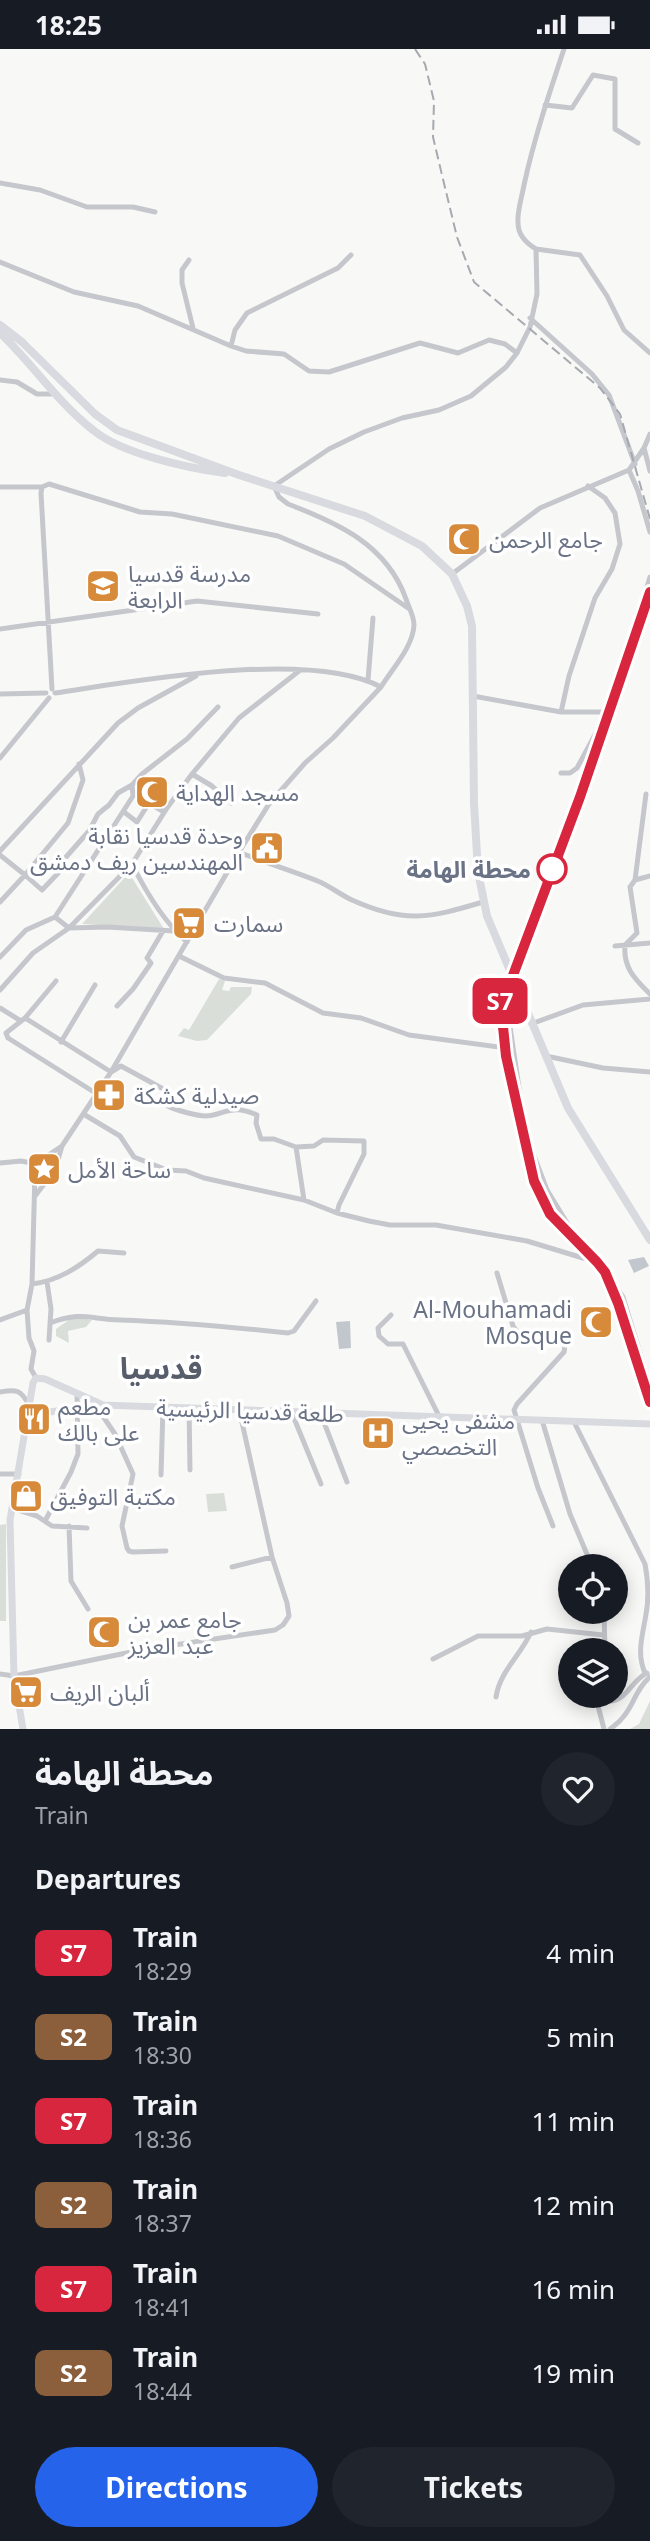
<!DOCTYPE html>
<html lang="en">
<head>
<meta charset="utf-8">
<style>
  body { margin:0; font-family:"Noto Sans","Noto Sans Arabic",sans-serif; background:#20242c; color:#f1f3f6; height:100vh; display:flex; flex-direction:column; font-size:26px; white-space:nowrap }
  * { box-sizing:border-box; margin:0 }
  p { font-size:23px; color:#9ea1a6 }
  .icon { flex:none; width:38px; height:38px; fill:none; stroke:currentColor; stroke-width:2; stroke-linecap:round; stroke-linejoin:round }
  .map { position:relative; height:1680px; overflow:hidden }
  .side { display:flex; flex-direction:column; background:#171b24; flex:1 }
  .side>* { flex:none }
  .badge { padding:0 14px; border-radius:10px; font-size:24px; line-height:46px }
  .tools { position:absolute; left:558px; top:1505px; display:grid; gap:14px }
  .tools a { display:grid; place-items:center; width:70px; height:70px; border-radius:50%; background:#171b24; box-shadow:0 4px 18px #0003; font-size:35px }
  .map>.badge { position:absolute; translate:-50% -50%; box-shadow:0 0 0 4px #fff }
  h2 { padding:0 35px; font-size:26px; line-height:63px }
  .round { display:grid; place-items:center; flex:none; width:74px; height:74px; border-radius:37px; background:#20242c }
  .overview { display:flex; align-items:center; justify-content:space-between; height:119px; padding:0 35px }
  h1 { font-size:33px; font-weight:700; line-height:52px }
  .cta { display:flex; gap:14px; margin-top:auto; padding:14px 35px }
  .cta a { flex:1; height:80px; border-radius:42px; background:#2563eb; color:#fff; font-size:28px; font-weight:700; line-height:80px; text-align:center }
  .cta a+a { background:#20242c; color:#f1f3f6 }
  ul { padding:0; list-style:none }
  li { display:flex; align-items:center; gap:21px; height:84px; padding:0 35px }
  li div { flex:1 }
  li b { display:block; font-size:26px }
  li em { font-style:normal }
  li .badge { min-width:77px; font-weight:700; text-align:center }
  .status { display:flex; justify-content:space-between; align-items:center; height:49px; padding:0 35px; background:#171b24; direction:ltr }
  .status svg { height:19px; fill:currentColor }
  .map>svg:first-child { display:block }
</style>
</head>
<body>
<div class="status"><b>18:25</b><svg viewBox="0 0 49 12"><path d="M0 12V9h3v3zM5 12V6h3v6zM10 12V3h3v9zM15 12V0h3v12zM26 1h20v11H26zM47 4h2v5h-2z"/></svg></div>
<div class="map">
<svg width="650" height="1680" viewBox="0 0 650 1680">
  <rect width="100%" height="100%" fill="#f8f9f7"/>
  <path fill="#d9dfd8" d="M129,824L164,880L82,875Z
    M219,930L225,932L222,941L229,942L231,938H252L251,945L207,991L197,992L178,987L184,979L189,981Z
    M73,1268L92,1271L86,1278L68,1282L69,1294L56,1287V1280Z
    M224,1444L227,1462L208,1463L206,1445Z
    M6,1475V1572H0V1476Z
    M650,1652V1680H630L639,1675Z"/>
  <path fill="#c2c7ce" d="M644,1208L649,1217L634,1224L628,1211Z
    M350,1272L351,1299L339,1300L336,1273Z"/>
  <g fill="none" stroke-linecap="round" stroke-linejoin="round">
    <path stroke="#c5c7cc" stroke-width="5" d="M545,56L572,59L593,26L615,30V80L638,94
      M0,134L40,141L87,158H133L155,163
      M536,200L580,206L607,247L624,281L650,304
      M189,211L182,221V234L193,279
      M0,213L74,243L138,257L231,297L246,302L284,305L309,322L329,323L420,294L458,304L489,291L505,295L517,304
      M530,269L592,325L609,346L635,415
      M231,297L235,281L247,264L338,219L351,206
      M0,331L17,333L37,345H56
      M650,385L644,399L650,422
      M629,421L638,442L650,483
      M0,438H42
      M452,525L540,459L629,421L644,399
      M0,580L197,552L318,565
      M368,631L373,569
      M381,638C392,620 413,598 414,576C414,567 409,559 406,550C387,496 338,474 288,455L279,448L274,437L329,400L364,383L402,369L439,361L471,347L506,318L517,304L530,278L537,245L536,200C526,194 518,186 518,174C517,162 522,148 524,136C534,90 549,45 564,0
      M52,640L41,444L42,438L49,435L140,463L172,465L278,487L344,515L408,559
      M0,645L46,644
      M473,647L561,663L569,627L595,549L612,520L620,495L615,464L605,449L588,437
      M561,663H604
      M0,709L49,649
      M561,724H570L577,719L597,682L629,598L650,528
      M192,725L212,737L231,754
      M646,745L635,831L650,827
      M124,763L137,773L149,754L164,763
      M0,802L118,674L138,659L196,627
      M239,803C265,814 293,822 320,833C331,838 341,846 352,851C405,875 429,869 483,853
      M0,806L25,826L68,774L83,731L79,715
      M132,815C146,843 164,873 187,893
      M635,831L630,838L637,884L625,896C623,919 635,930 650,945
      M0,853L25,826L42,841L63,819L59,816L89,782L98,765L109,756L118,744L132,736
      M55,868L133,747L132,736L142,725L187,690L218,658
      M615,897L650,894
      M179,907L224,929L265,934L323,964L361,969L409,986L513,1000
      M0,908L26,881L55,868L69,879L107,878L174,882
      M512,929L508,964L526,1086L547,1141L577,1190L583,1209L598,1212L623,1248L650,1337
      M56,932L25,969L111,1023L121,1017L167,1042L168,1057C175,1061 197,1067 206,1067C216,1067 225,1061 234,1061C242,1060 250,1063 257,1066L256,1074L261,1090H274L296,1098L314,1097L323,1091L364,1092V1105L339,1156L337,1164
      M0,941L33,904L69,879L132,815L167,759L192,725L239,669L299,622
      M117,957L133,940L151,914L147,909L163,882
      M0,959L21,972
      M25,969L6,984L8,989L97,1045
      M531,975L583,956L650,950
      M61,993L95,936
      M546,1007L603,1019L650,1023
      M85,1066L120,1087L134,1108L167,1121L186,1122L204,1129L304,1151L337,1164L369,1172L390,1176H436L527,1192L583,1209
      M296,1098L304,1151
      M44,1109L62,1097
      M0,1114L21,1112L36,1115
      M55,1117L50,1111L43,1109L36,1115L35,1123L39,1128L45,1130L54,1124L62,1097L111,1023L239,803L269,755L305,714L333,689L381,638C310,600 136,632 55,644
      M35,1123L32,1235L27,1261L29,1289L34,1302L31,1320L36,1329
      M35,1147L48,1130
      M497,1224L513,1277C522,1294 542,1290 559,1291L565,1297L564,1303L517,1355L514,1361L538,1439L553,1477
      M47,1233L51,1260L49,1291
      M32,1235C58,1232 79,1218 98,1202L124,1204
      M391,1266L378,1279L379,1287L388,1295H403L439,1367
      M0,1271L27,1261
      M50,1274C82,1262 89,1270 120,1271C176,1273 232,1278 288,1284L294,1282L316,1252
      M0,1343C17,1340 21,1341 29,1356
      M96,1357L115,1385L133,1425L122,1477L127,1499L129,1502L133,1503L166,1502
      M189,1358L190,1421
      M291,1362L321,1435
      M320,1363L347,1433
      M542,1371L570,1465L592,1517
      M574,1373L645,1515C648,1531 649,1549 646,1565C643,1585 636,1604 645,1624
      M0,1425H19
      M161,1426L163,1358
      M12,1459L37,1467L52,1477L87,1479
      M45,1472L71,1423L78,1405L77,1344
      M69,1477L71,1532L88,1560
      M232,1518L272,1508
      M604,1563L605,1601
      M433,1610L478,1587H522L547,1580L603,1586
      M0,1625L14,1627L141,1601L275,1581L283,1576L289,1567L287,1554L272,1508L239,1360
      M600,1647L598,1657L604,1680
      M602,1647L605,1652C626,1655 630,1632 647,1624
      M496,1648C500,1622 521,1606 531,1583
      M610,1680C635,1663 632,1643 650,1628"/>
    <path stroke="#d8dadf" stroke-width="7" d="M27,1366L102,1356L650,1375
      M23,1680L14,1627L10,1471L33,1334L36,1329L45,1330L101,1355"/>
    <path stroke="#d8dadf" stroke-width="8" d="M0,276L22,293L95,365L117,381L239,426L365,467L422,497L452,525L467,557L472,577L474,754L478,823L487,867L568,1059L650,1191
      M0,284C32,314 58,354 93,381C122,405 188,419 225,424"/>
    <path stroke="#a6a9b0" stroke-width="2" stroke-dasharray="10 5" stroke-linecap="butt" d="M415,0L425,15L434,52L433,88L442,126L457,188L474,233L600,339L620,365L650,470
      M650,543L578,753L512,929L500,948L506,1007L534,1132L550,1165L597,1213L605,1223L618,1253L650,1352"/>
  </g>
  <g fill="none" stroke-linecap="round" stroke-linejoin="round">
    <g stroke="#fff" stroke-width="16">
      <path id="line" d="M650,543L580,748L512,929L500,948L506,1007L534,1132L550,1165L597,1213L605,1223L618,1254L650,1353"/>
    </g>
    <use href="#line" stroke="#d7263d" stroke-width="10"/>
  </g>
  <defs>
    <g id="mosque-square" transform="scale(1.75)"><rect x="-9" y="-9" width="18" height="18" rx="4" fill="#d68a3a" stroke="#fff"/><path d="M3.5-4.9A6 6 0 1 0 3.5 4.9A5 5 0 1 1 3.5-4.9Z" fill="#fff"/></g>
    <g id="school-square" transform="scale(1.75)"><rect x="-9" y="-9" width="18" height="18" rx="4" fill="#d68a3a" stroke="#fff"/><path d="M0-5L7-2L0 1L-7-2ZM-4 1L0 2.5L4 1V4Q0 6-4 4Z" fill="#fff"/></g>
    <g id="civic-square" transform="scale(1.75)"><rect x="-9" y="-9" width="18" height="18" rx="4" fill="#d68a3a" stroke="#fff"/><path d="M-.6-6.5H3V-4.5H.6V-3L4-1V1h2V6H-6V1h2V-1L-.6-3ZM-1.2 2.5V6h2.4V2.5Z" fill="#fff"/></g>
    <g id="supermarket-square" transform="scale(1.75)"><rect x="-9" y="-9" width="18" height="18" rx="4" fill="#d68a3a" stroke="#fff"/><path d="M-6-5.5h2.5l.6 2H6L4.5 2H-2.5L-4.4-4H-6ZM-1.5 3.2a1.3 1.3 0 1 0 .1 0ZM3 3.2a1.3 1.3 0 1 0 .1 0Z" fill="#fff"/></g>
    <g id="pharmacy-square" transform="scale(1.75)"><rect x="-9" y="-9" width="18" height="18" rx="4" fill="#d68a3a" stroke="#fff"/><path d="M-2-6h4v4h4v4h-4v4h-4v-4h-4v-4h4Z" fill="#fff"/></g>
    <g id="sight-square" transform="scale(1.75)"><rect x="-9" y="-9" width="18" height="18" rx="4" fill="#d68a3a" stroke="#fff"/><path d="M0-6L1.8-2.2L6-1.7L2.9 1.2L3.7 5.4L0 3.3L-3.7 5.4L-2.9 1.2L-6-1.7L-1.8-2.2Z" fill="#fff"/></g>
    <g id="restaurant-square" transform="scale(1.75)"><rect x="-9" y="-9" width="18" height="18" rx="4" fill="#d68a3a" stroke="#fff"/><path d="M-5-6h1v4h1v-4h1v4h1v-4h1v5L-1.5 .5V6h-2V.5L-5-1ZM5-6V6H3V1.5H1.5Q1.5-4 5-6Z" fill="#fff"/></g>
    <g id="hospital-square" transform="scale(1.75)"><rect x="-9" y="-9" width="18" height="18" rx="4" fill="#d68a3a" stroke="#fff"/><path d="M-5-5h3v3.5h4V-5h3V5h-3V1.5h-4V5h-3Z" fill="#fff"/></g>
    <g id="shop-square" transform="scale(1.75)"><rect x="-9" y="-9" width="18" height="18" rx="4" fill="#d68a3a" stroke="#fff"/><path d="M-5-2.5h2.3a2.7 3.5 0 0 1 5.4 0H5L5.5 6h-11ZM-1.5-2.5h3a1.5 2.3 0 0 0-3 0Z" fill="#fff"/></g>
  </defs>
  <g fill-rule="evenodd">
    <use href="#mosque-square" x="464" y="490"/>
    <use href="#school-square" x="103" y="537"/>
    <use href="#mosque-square" x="152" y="743"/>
    <use href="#civic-square" x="267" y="799"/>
    <use href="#supermarket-square" x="189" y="874"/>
    <use href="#pharmacy-square" x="109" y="1046"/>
    <use href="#sight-square" x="44" y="1120"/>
    <use href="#mosque-square" x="596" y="1273"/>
    <use href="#restaurant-square" x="34" y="1370"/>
    <use href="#hospital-square" x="378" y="1384"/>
    <use href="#shop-square" x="26" y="1447"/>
    <use href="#mosque-square" x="104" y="1583"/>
    <use href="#supermarket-square" x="26" y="1643"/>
  </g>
  <circle fill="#fff" stroke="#d7263d" stroke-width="3.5" cx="552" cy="820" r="14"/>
  <g text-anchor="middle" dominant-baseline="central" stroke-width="7" stroke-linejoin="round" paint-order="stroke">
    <g font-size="23" fill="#6a7285" stroke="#fff" text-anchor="start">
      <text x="489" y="490">جامع الرحمن</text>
      <text x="128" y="524">مدرسة قدسيا<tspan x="128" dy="26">الرابعة</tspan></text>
      <text x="176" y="743">مسجد الهداية</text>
      <text x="243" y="786" text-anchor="end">وحدة قدسيا نقابة<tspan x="243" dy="26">المهندسين ريف دمشق</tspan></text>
      <text x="214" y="874">سمارت</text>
      <text x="134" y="1046">صيدلية كشكة</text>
      <text x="68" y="1120">ساحة الأمل</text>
      <text x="572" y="1260" text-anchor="end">Al-Mouhamadi<tspan x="572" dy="26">Mosque</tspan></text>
      <text x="58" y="1357">مطعم<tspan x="58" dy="26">على بالك</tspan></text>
      <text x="402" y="1371">مشفى يحيى<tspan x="402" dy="26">التخصصي</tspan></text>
      <text x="50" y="1447">مكتبة التوفيق</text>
      <text x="128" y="1570">جامع عمر بن<tspan x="128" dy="26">عبد العزيز</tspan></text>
      <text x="50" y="1643">ألبان الريف</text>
    </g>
    <g font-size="23" font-weight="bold" fill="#6a7285" stroke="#fff" text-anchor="end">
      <text x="531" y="820">محطة الهامة</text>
    </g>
    <g font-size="23" fill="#6a7285" stroke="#fff">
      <text transform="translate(250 1361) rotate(2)">طلعة قدسيا الرئيسية</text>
    </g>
    <g font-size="30" font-weight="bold" fill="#585d6b" stroke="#fff">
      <text x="161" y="1318">قدسيا</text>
    </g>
  </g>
</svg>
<div class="tools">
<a><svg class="icon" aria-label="locate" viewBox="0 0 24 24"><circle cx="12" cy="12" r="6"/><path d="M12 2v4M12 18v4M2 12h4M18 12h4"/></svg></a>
<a><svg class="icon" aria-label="layers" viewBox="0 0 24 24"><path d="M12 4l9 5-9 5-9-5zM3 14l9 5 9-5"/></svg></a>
</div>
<b class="badge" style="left:500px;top:952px;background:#d7263d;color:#fff">S7</b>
</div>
<section class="side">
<div class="overview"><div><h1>محطة الهامة</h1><p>Train</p></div><a class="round"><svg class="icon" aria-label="heart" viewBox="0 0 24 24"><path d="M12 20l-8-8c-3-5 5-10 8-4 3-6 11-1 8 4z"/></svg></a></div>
<h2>Departures</h2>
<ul>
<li><span class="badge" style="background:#d7263d;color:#fff">S7</span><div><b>Train</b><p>18:29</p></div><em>4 min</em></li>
<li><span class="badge" style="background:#8b5e3c;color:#fff">S2</span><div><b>Train</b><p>18:30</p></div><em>5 min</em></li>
<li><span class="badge" style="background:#d7263d;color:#fff">S7</span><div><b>Train</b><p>18:36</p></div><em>11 min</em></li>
<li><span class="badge" style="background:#8b5e3c;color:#fff">S2</span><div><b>Train</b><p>18:37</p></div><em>12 min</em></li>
<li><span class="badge" style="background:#d7263d;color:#fff">S7</span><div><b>Train</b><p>18:41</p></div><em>16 min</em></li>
<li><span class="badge" style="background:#8b5e3c;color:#fff">S2</span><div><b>Train</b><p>18:44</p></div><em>19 min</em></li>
</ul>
<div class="cta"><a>Directions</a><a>Tickets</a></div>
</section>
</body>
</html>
